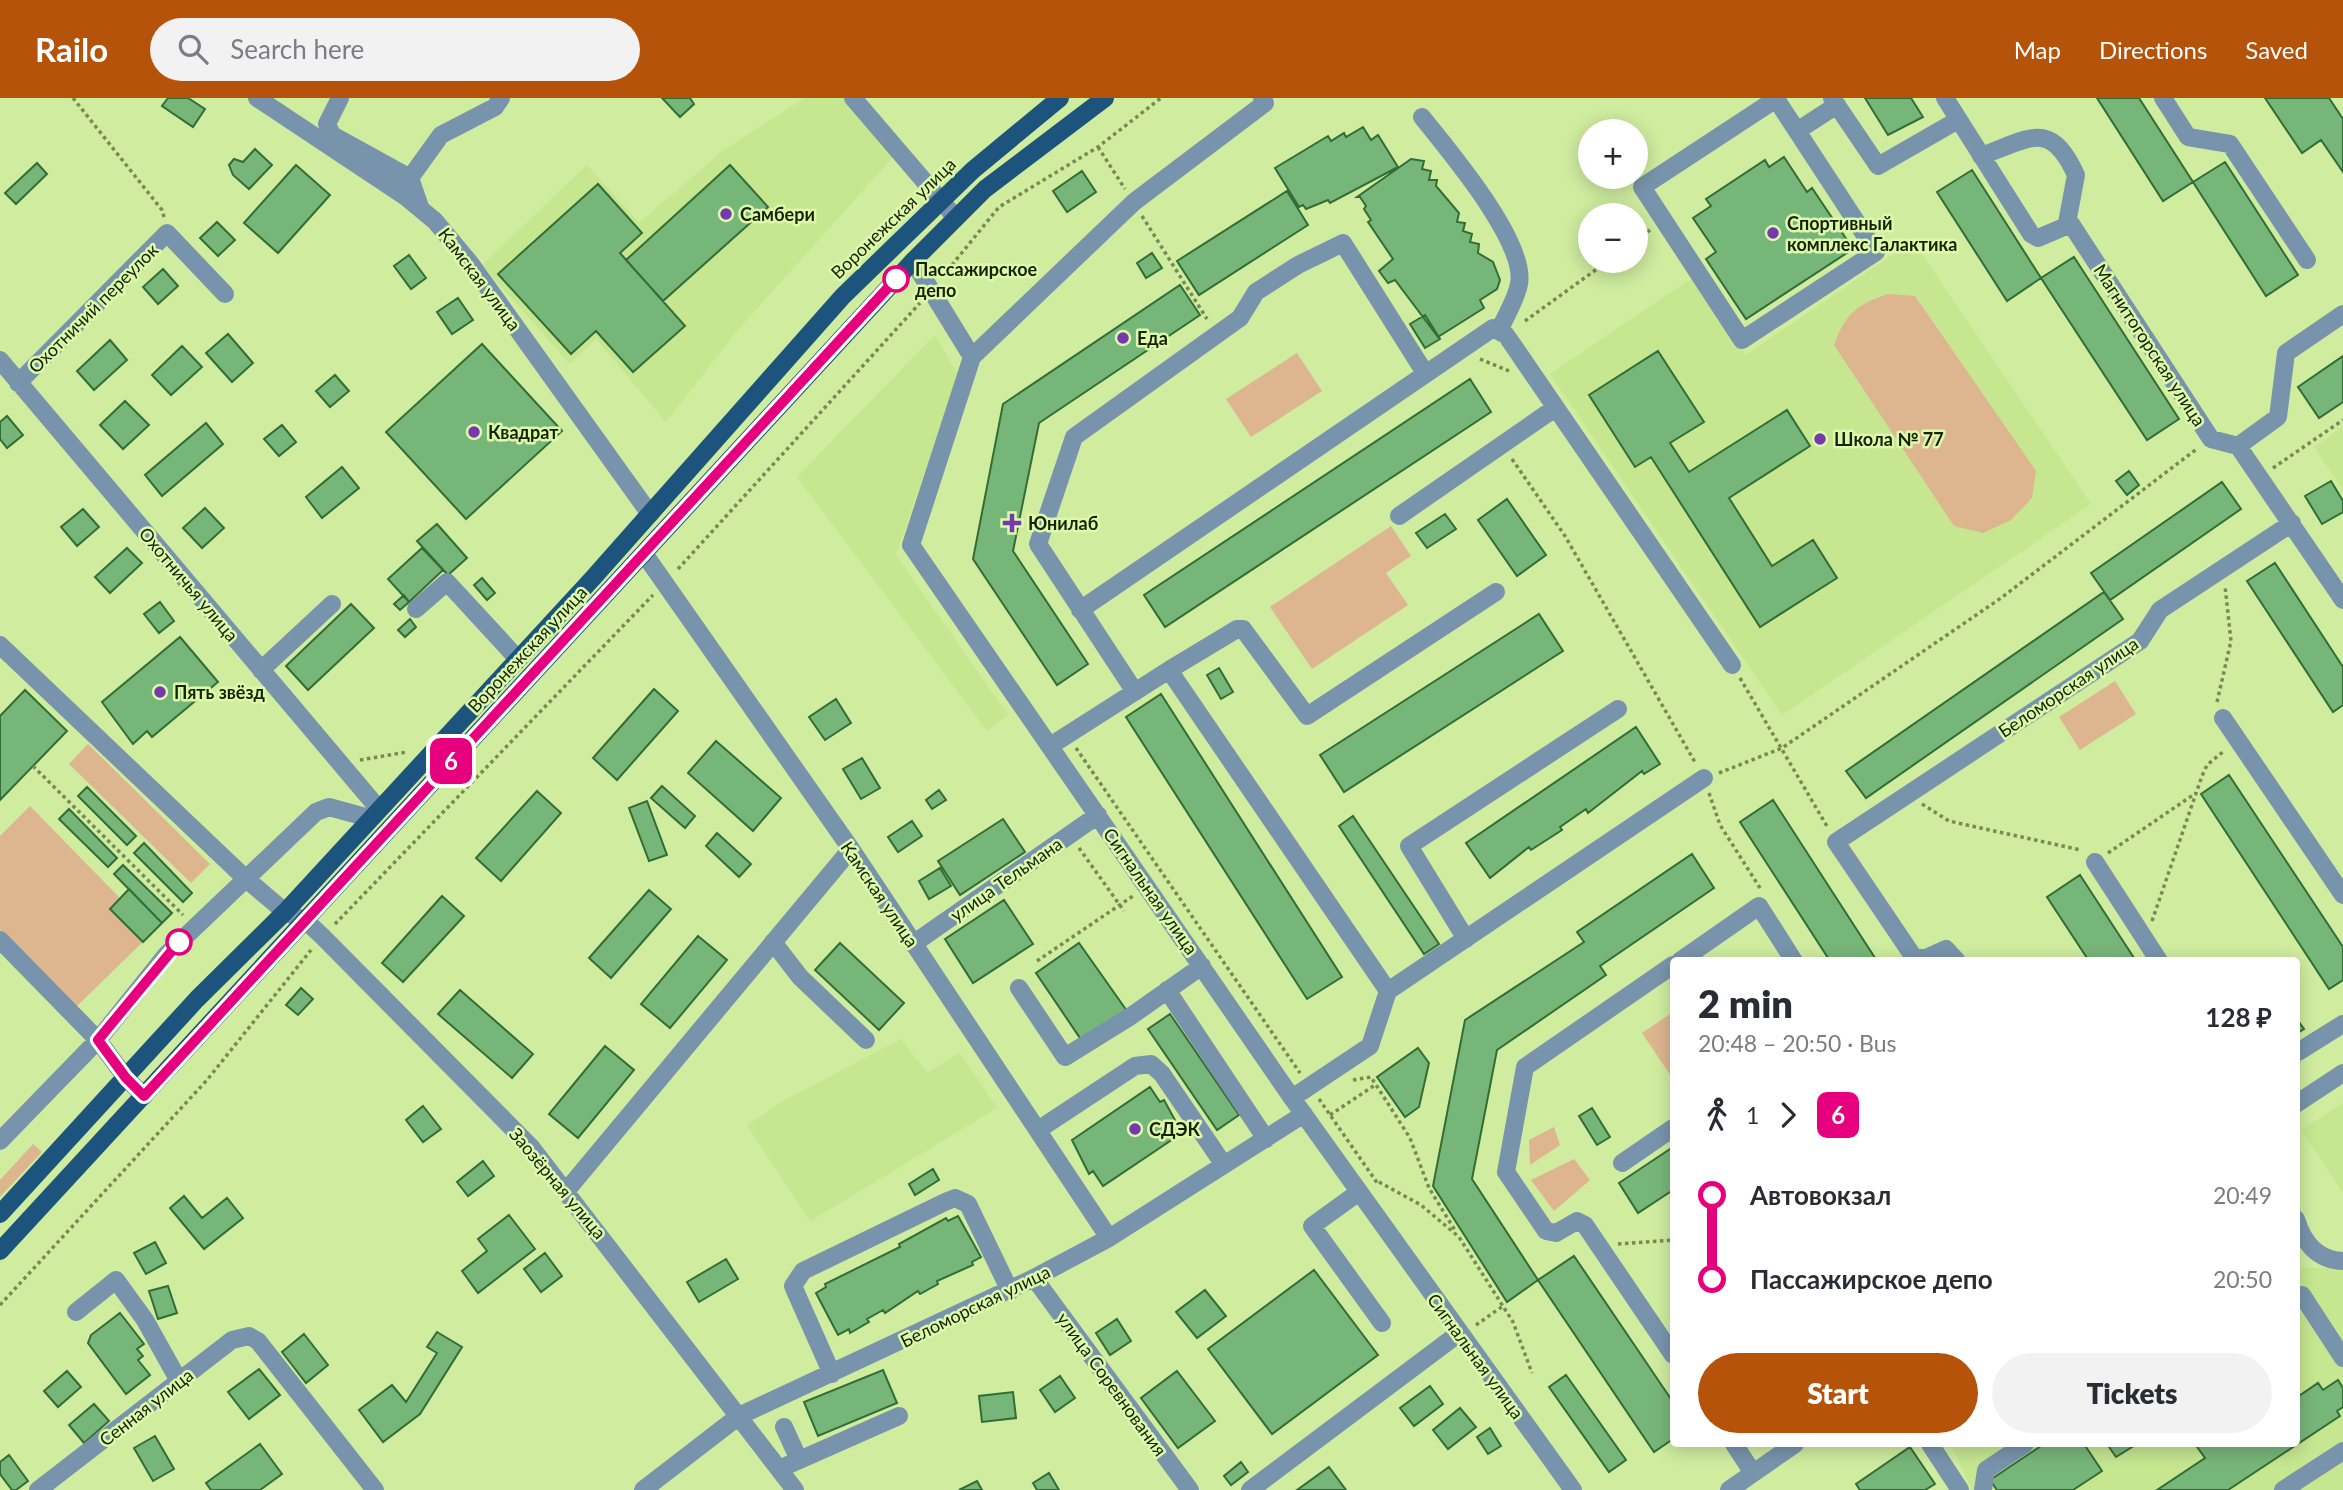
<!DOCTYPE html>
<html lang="en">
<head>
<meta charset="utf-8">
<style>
  body { margin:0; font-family:Lato,sans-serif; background:#f2f2f3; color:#2b2b33; height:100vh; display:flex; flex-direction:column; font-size:26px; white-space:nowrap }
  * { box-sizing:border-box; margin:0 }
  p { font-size:23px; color:#7c7c81 }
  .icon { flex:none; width:38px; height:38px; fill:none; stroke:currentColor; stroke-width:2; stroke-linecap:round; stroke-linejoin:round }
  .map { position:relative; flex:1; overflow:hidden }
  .drawer { position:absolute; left:1670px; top:859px; width:630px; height:490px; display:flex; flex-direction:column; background:#fff; border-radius:7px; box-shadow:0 4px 18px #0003 }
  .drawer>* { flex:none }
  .badge { padding:0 14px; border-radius:10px; font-size:24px; line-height:46px }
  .tools { position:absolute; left:1578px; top:21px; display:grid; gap:14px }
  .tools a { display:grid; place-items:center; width:70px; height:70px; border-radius:50%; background:#fff; box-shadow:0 4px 18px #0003; font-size:35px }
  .map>.badge { position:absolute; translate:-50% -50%; box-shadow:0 0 0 4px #fff }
  .legs { display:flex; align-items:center; gap:10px; height:77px; padding:0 28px; font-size:23px }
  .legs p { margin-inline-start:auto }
  .headline { display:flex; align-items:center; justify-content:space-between; height:119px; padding:0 28px }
  h1 { font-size:38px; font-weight:800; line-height:52px }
  .button { display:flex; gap:14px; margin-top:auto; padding:14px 28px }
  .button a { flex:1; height:80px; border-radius:42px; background:#b45309; color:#fff; font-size:28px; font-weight:800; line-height:80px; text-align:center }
  .button a+a { background:#f2f2f3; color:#2b2b33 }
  ul { padding:0 28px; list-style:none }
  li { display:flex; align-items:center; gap:24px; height:84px; font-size:26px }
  li i { display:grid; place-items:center; width:10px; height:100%; margin:0 9px; background:currentColor }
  li i::after { content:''; width:18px; height:18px; margin:-9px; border:5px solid; border-radius:50%; background:#fff }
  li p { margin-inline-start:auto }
  li:first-child i { background:linear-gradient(#0000 50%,currentColor 0) }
  li:last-child i { background:linear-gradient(currentColor 50%,#0000 0) }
  header { display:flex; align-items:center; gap:42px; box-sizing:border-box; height:98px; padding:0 35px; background:#b45309; color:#fff }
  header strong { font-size:33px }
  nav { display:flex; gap:38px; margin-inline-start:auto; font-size:24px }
  .search { width:490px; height:63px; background:#f2f2f3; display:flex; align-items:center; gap:18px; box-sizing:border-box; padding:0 24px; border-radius:38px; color:#7c7c81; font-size:26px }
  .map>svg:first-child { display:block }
</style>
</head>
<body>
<header>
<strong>Railo</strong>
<div class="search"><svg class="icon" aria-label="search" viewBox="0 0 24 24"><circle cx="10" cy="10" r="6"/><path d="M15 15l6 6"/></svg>Search here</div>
<nav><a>Map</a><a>Directions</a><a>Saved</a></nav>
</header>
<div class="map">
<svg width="2343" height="1392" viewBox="0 0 2343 1392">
  <rect width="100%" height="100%" fill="#cfec9f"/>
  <path fill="#c6e690" d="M805,0H848L894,58L736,234L666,324L596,241L570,266L482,167L587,67L639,125L725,51Z
    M1913,143L2091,406L1782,617L1550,276L1692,180L1746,257Z
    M935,237L958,277L896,457L1008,617L987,633L797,379Z
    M2343,329V392L2314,349Z
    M901,941L927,975L960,955L997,1010L810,1123L747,1027L783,1003Z
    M2343,1005V1095L2301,1032Z
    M2296,1170H2343V1392H1972L1951,1346H2296Z"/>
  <path fill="#ddb690" d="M1888,196L1915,198L2036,373L2032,400L2011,422L1983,435L1954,428L1834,247C1846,215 1856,207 1888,196Z
    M1297,255L1322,293L1251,339L1226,301Z
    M1391,428L1411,458L1386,475L1408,507L1312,571L1270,509Z
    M2115,583L2136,616L2080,652L2059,619Z
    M88,646L210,766L191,785L69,666Z
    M30,708L153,834L76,909L0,832V738Z
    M1673,914V981L1642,935Z
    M1554,1029L1560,1047L1530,1067L1529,1042Z
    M33,1046L42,1054L0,1099V1082Z
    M1574,1061L1590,1082L1554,1113L1531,1082Z"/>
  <path fill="#77b679" stroke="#326d36" stroke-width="2" d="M168,0H188L205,11L193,29L162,8Z
    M662,0H690L694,6L680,19Z
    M1865,0H1911L1923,19L1888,37Z
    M2097,0H2139L2193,84L2163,103Z
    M2265,0H2329L2343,21V74L2321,42L2302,55Z
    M1363,29L1371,42L1378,37L1398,69L1330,105L1328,102L1306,111L1303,107L1299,109L1275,70L1328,38L1331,43L1344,35L1346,39Z
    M255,51L272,67L249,91L233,77L229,67L234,61L243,64Z
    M1784,59L1807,94L1812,90L1853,151L1746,221L1706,161L1716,154L1693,120L1711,108L1706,101L1765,62L1769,69Z
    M1411,61L1424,63L1422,71L1431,73L1429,82H1437L1436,88L1459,115L1457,124L1465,125L1463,133L1472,136L1470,144L1479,146L1478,155L1493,164L1500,182L1497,191L1480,202L1484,210L1438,239L1395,182L1388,185L1379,173L1393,161L1368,124L1371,122L1364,111L1366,108L1360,99H1357Z
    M2225,64L2298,177L2266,198L2193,84Z
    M37,65L47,76L16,106L5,95Z
    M296,67L330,97L278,155L244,125Z
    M730,67L768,109L663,203L626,162Z
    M1972,72L2041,180L2007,203L1937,94Z
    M1082,73L1096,94L1067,114L1053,93Z
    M598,86L642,135L620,155L685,228L633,274L596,233L571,256L498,176Z
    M1287,93L1308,127L1199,197L1177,163Z
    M217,124L235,142L218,158L200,140Z
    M1152,155L1162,170L1146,180L1137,165Z
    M409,157L426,180L411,191L394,168Z
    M2074,159L2179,321L2147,342L2041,180Z
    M163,171L178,188L158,206L143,189Z
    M1180,187L1200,217L1039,325L1013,453L1088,566L1057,587L973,461L1003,306Z
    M458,200L473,222L452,236L437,214Z
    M1425,217L1440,241L1425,250L1410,226Z
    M228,236L253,265L232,284L206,255Z
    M110,242L127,262L94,292L77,273Z
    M482,246L562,333L466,421L386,334Z
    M182,248L202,269L171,297L152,277Z
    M1658,253L1704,324L1670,345L1689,374L1787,312L1810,348L1729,400L1772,468L1813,442L1837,480L1760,529L1651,359L1635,369L1589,297Z
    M2343,258V304L2319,320L2298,289Z
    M335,277L349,293L330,309L316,293Z
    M1470,281L1491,314L1165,529L1144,497Z
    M125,303L149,327L123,351L100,327Z
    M7,318L23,337L7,350L0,341V324Z
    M206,325L223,346L162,398L145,377Z
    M282,327L296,344L279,358L264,341Z
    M342,369L359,390L322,420L306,399Z
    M2129,373L2139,387L2127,397L2116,383Z
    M2331,383L2343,403V414L2322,426L2305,398Z
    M2222,384L2241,411L2110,502L2091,475Z
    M1507,401L1546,457L1517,478L1478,422Z
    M205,410L224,430L202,450L183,430Z
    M83,411L99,429L77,448L61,429Z
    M1445,416L1456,431L1427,450L1416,435Z
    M437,426L467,460L448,477L417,443Z
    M127,450L142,465L110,495L95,479Z
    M422,450L443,472L409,504L388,481Z
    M2275,465L2343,569V607L2333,614L2247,483Z
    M482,480L495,495L487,502L474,487Z
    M2104,494L2123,521L1866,700L1846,673Z
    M404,497L409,504L400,512L394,506Z
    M160,504L174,523L159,535L144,516Z
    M351,506L374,530L308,592L286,568Z
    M1539,516L1563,553L1344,694L1320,657Z
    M410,521L416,529L405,539L398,532Z
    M180,539L218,584L152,639L147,633L133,646L102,604Z
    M1219,570L1233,594L1221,601L1207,577Z
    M654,591L678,613L617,682L593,660Z
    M25,592L67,633L0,702V618Z
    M1161,596L1342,879L1307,901L1126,619Z
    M836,601L851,625L825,642L809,619Z
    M1636,629L1660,666L1644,676L1642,673L1588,715L1586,711L1560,729L1562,732L1531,752L1529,749L1490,780L1466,745Z
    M716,643L781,700L753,733L688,675Z
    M862,660L880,690L861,701L843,671Z
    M2229,677L2343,849V882L2329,891L2201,696Z
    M662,688L695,718L685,730L651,700Z
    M87,689L136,738L127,747L78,698Z
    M939,692L946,702L932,711L926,702Z
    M537,693L561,715L501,783L476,760Z
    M1773,702L1877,863H1830L1740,724Z
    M647,703L667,757L649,763L629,710Z
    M69,711L117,760L108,769L59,721Z
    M1353,718L1439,846L1424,856L1339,728Z
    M1003,721L1025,754L960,797L938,763Z
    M912,723L922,738L898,754L888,739Z
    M717,735L751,766L739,779L706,748Z
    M144,745L192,795L183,804L134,755Z
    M1692,756L1714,790L1600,868L1606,877L1497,952L1472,1081L1538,1182L1507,1204L1433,1088L1465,922L1584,844L1577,834Z
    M123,767L172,815L162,825L114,776Z
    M940,770L951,788L929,801L919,783Z
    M2080,777L2136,863H2089L2047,799Z
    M129,791L162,825L143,844L110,811Z
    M649,792L671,811L611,880L589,860Z
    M442,798L464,818L403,884L382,865Z
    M1004,802L1033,846L973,885L945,841Z
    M698,838L727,862L670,930L641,906Z
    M840,845L904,905L879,932L815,872Z
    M1079,845L1127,913L1082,943L1036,875Z
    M301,890L313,901L298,917L286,907Z
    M460,892L533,956L512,980L438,916Z
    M1170,916L1239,1017L1217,1032L1148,931Z
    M2296,920L2304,931L2296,936Z
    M605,948L634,972L578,1040L549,1016Z
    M1418,950L1429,965L1419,1009L1405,1019L1377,979Z
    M1150,989L1160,1004L1164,1002L1182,1035L1103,1088L1093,1073L1089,1076L1072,1042Z
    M423,1008L441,1031L423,1044L406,1022Z
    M1592,1010L1610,1039L1597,1047L1579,1018Z
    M1673,1049V1092L1638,1115L1619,1085Z
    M483,1063L494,1078L468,1098L457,1084Z
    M933,1071L939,1082L915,1097L909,1086Z
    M184,1098L202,1120L227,1100L243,1120L204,1151L170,1110Z
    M509,1117L535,1151L478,1195L462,1173L487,1153L478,1141Z
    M958,1118L981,1159L972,1164L973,1167L937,1183L938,1186L920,1196L918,1193L885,1215L883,1212L867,1221L869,1224L850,1235L849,1231L838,1237L816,1195L826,1189L825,1186L900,1149L899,1146L946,1120L948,1123Z
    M155,1144L166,1165L146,1176L134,1155Z
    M545,1155L562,1178L541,1194L524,1171Z
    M1574,1158L1673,1304V1341L1654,1354L1538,1182Z
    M726,1161L738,1181L699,1204L687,1184Z
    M1314,1172L1378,1257L1272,1336L1208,1251Z
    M168,1188L177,1215L158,1221L149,1193Z
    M1205,1192L1226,1218L1197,1240L1176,1214Z
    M120,1215L144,1246L137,1251L143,1258L138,1262L150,1277L126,1296L88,1245L91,1237Z
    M1117,1221L1131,1243L1110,1257L1096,1235Z
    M437,1234L462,1249L420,1316L383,1344L359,1312L392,1287L406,1304L437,1255L427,1249Z
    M304,1236L328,1267L306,1285L282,1254Z
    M259,1271L280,1297L249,1321L228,1294Z
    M883,1272L897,1305L818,1338L804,1304Z
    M67,1273L81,1289L58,1309L44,1293Z
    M1177,1273L1215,1323L1178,1350L1141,1300Z
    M1566,1277L1626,1362L1609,1374L1549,1289Z
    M1060,1278L1075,1300L1055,1314L1040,1292Z
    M2338,1282L2343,1290V1309L2337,1313L2340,1318L2228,1392H2157L2205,1360L2195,1346H2296V1300L2318,1285L2323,1292Z
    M1430,1288L1443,1306L1414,1328L1400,1310Z
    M1013,1294L1016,1320L982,1324L979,1298Z
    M94,1306L109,1323L84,1345L69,1327Z
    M1460,1310L1476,1329L1448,1351L1433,1332Z
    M1490,1330L1501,1348L1488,1356L1477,1339Z
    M155,1338L174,1371L153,1383L134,1350Z
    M260,1346L282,1376L260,1392H211L206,1385Z
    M2044,1346H2084L2102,1373L2073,1392H1997L1990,1382Z
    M2107,1346H2137L2116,1359Z
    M1910,1349L1935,1386L1925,1392H1860L1856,1386Z
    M9,1357L28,1383L16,1392H12L0,1376V1364Z
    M1241,1364L1248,1374L1231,1387L1224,1378Z
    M1329,1369L1346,1392H1297Z
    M1049,1375L1059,1392H1037L1033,1385Z
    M977,1383L982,1392H959Z"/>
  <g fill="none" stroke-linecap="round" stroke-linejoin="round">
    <path stroke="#768a53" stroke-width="3.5" stroke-dasharray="3.5 3.5" stroke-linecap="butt" d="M73,0L162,112L164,119
      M1098,49L1125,91
      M1142,118L1207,221
      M1636,142L1650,132
      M943,178L999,109L1098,49L1161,0
      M1525,223L1608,163
      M1480,261L1509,273
      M1512,361L1565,438L1696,666
      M2273,370L2343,322
      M678,471L920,205
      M1740,580L1828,730
      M2217,604L2231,543L2225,488
      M1076,650L1300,975
      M360,662L407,654
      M33,668L183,817
      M1719,675L1782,650L2001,500L2198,350
      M1709,695L1720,727L1760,790
      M1922,706L1949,723L2081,752
      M1079,750L1124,813
      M2108,755L2196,695
      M2152,823L2202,678L2207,667L2224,653
      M335,826L653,497
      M1037,863L1133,798
      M1353,982L1371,979L1410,1040L1429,1090L1456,1134
      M1319,1001L1378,1086
      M1330,1017L1375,987
      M1379,1084L1421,1107L1459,1139L1513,1224L1532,1275
      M1618,1146L1673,1142
      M0,1207L207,982L311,852
      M1476,1227L1503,1208"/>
    <path stroke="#7894ac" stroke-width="18" d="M257,0L406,99L435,123L470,165L650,416
      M340,0L327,26L332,37L410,80
      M853,0L955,119
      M1832,0L1878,68L1958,22
      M1945,0L2031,136L2038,140L2071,126L2211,341L2238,348L2343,502
      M2163,0L2188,39L2230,46L2307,162
      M1422,19C1448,52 1527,144 1519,186C1516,202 1506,217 1500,231
      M1797,33L1876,154L1742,242L1642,89L1776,1L1797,33L1837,7
      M1981,58C2029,41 2050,20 2076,77L2067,125
      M420,109L410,80L441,37L495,9L501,0
      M913,163L972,259L911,447L1292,1000L1573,1392
      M972,259L1134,104L1265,5L1262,0
      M0,262L378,710
      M18,285L167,135L225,196
      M2238,348L2278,319L2286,255L2343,216
      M1399,418L1555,310
      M645,457L851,751L1109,1140
      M416,511L447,484L517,560
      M1080,512L1493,230L1506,237L1732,567
      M0,547L245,780L285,814L306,823L322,838L531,1049L795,1392
      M261,572L332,506
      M1169,572L1237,531H1243L1307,618L1496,494
      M1135,594L1038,446L1074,339L1240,220L1256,194L1298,167L1343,145L1425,275
      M2223,620L2343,797
      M1050,648L1169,572L1388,893
      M2095,764L2159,863
      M1466,841L1409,748L1618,611
      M0,842L98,942L126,980L144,998
      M773,844L800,879L866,942
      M913,846L1098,717
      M1680,863L1759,808L1794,863
      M1957,863L1946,851L1924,861L1913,858L1836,744L2140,543L2160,512L2292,425
      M1673,867L1525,969L1506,1074L1546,1133L1556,1135L1577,1123L1585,1127L1673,1257
      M1019,890L1065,959L1131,918L1202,868
      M1167,892L1266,1041
      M2298,954L2343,926
      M1292,1000L1370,948L1388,893L1704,680
      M2296,1006L2343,975
      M1038,1032L1135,968L1151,966L1162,976L1224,1067
      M0,1043L98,942L167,856L316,714L329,709L369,720
      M1622,1065L1673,1030
      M567,1092L851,751
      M1359,1094L1312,1128L1382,1225
      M2296,1121C2303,1144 2317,1162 2343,1163
      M1034,1180L1190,1392
      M2302,1197L2343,1260
      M76,1214L116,1182L145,1222L179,1283
      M832,1276L793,1188L803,1173L945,1104L955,1100L968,1106L1010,1193
      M784,1329L799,1362
      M1734,1346L1753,1375
      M1930,1346L1960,1392
      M779,1371L899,1318
      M38,1392L232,1242L249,1238L258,1243L375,1392
      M643,1392L739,1318L1034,1180L1109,1140L1304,1016
      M1250,1392L1458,1236
      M1729,1392L1795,1346
      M1983,1392L1986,1372L2025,1346
      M2283,1392L2343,1353"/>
    <path stroke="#1c547d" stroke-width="18" d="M0,1116L197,901L285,814L593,480L843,198L973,72L1060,0
      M0,1153L913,163L985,91L1105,0"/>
  </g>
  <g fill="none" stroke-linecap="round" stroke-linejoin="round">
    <g stroke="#fff" stroke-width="16">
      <path id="line-1" d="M179,844L98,942L126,980L144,998L896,181"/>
    </g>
    <use href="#line-1" stroke="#e6007e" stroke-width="10"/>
  </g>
  <g fill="#7738ad" stroke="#dcfaab" stroke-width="2.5">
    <circle cx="726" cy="116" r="7"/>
    <circle cx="1773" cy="135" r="7"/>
    <circle cx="1123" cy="240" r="7"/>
    <circle cx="474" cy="334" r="7"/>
    <circle cx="1820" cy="341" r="7"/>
    <path d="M1008.5 414.5h7v7h7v7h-7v7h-7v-7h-7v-7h7z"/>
    <circle cx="160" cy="594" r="7"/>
    <circle cx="1135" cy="1031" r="7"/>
  </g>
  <g fill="#fff" stroke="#e6007e" stroke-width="3.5">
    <circle cx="896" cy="181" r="12"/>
    <circle cx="179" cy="844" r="12"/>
  </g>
  <g text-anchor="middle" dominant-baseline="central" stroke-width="5" stroke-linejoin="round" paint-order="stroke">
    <g font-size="18" font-weight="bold" fill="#182203" stroke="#dcfaab" text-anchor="start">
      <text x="740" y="116">Самбери</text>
      <text x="1787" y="125">Спортивный<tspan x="1787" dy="21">комплекс Галактика</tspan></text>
      <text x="1137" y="240">Еда</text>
      <text x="488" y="334">Квадрат</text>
      <text x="1834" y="341">Школа № 77</text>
      <text x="1028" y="425">Юнилаб</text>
      <text x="174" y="594">Пять звёзд</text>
      <text x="1149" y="1031">СДЭК</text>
    </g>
    <g font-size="18" fill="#182203" stroke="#dcfaab">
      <text transform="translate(893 120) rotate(-44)">Воронежская улица</text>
      <text transform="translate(480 181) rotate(53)">Камская улица</text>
      <text transform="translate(93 210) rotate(-45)">Охотничий переулок</text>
      <text transform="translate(2150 247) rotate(57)">Магнитогорская улица</text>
      <text transform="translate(189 486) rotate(50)">Охотничья улица</text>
      <text transform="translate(527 551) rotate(-47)">Воронежская улица</text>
      <text transform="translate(2068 589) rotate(-34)">Беломорская улица</text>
      <text transform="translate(1006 781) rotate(-35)">улица Тельмана</text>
      <text transform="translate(1151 793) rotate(55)">Сигнальная улица</text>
      <text transform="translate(880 796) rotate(56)">Камская улица</text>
      <text transform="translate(558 1085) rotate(50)">Заозёрная улица</text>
      <text transform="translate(975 1208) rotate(-26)">Беломорская улица</text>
      <text transform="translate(1476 1258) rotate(54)">Сигнальная улица</text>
      <text transform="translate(1112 1286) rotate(54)">улица Соревнования</text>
      <text transform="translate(146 1309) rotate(-38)">Сенная улица</text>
    </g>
    <g font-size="18" font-weight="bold" fill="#182203" stroke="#dcfaab" text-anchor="start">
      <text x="915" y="171">Пассажирское<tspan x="915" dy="21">депо</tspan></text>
    </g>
  </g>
</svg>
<div class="tools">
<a>+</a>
<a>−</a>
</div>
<b class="badge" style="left:451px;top:663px;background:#e6007e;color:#fff">6</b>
<section class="drawer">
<div class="headline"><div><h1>2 min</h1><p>20:48 – 20:50 · Bus</p></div><b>128 ₽</b></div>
<div class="legs"><svg class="icon" aria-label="walk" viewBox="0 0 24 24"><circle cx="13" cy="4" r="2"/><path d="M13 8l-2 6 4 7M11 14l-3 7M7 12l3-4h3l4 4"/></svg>1<svg class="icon" aria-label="forward" viewBox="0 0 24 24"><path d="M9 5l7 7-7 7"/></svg><b class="badge" style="background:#e6007e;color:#fff">6</b></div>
<ul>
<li><i style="color:#e6007e"></i><b>Автовокзал</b><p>20:49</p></li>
<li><i style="color:#e6007e"></i><b>Пассажирское депо</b><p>20:50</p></li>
</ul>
<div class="button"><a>Start</a><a>Tickets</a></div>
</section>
</div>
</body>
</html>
